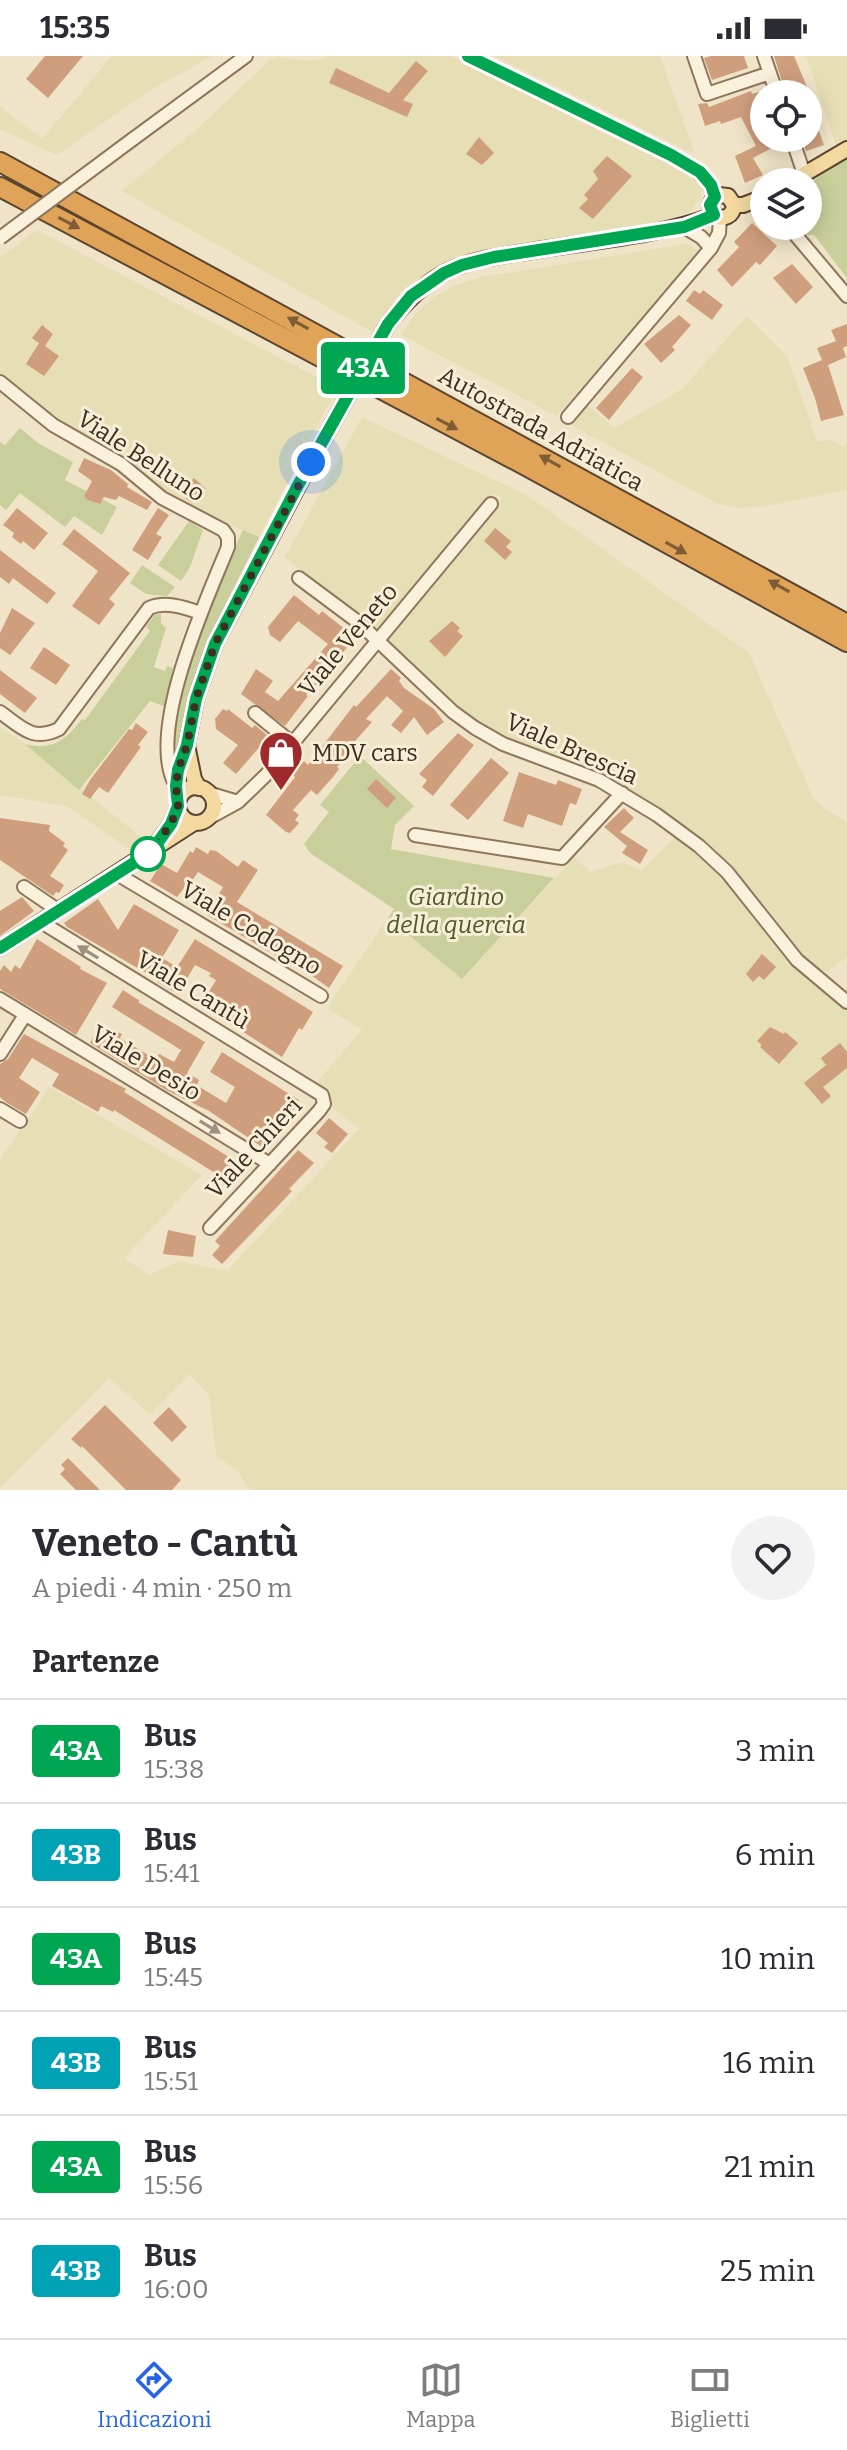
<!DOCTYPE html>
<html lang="it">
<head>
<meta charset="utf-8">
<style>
  body { margin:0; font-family:Bitter,serif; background:#f2f2f3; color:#2b2b33; height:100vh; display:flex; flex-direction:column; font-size:30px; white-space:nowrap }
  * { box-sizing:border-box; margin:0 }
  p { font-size:26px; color:#7c7c81 }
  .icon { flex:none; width:44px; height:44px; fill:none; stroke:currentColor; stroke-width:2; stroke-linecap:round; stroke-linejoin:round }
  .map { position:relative; height:1434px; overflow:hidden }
  .panel { display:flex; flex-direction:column; background:#fff; flex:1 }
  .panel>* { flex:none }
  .badge { padding:0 16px; border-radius:6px; font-size:28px; line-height:52px }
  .controls { position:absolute; left:750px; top:24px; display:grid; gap:16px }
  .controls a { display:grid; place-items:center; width:72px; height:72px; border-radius:50%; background:#fff; box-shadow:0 4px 20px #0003; font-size:40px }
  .you { position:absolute; width:40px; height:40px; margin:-20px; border:6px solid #fff; border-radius:50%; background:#1a73e8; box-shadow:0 0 0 12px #1a73e833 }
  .map>.badge { position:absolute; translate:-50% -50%; box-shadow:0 0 0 4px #fff }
  h2 { padding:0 32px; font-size:30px; line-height:72px }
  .round { display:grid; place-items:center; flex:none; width:84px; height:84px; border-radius:42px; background:#f2f2f3 }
  .summary { display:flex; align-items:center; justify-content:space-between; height:136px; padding:0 32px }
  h1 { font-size:38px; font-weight:700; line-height:60px }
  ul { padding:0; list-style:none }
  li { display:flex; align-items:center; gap:24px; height:104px; padding:0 32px; border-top:2px solid #e1e1e2 }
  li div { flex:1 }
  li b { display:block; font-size:30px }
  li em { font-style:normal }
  li .badge { min-width:88px; font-weight:700; text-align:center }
  .status { display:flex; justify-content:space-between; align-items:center; height:56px; padding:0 40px; background:#fff; direction:ltr }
  .status svg { height:22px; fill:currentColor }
  .menu { display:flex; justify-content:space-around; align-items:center; height:112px; border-top:2px solid #e1e1e2; background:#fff; font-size:22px; color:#7c7c81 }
  .menu a { display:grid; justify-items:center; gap:4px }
  .menu .current { color:#2563eb }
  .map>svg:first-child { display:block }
</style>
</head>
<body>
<div class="status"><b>15:35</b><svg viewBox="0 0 49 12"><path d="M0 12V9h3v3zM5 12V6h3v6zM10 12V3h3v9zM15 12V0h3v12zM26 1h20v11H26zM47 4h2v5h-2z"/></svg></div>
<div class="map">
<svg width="847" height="1434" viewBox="0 0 847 1434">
  <rect width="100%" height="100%" fill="#f0e4c8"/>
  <path fill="#e6deb5" d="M112,0H212L149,35L57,99L0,73V50L42,83Z
    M327,0H451L518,30L693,119L701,129V142L689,156L661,166L491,194L451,204L416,224L401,237L374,277L122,135L196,74L270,4L279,1L304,5L322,3Z
    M494,0H660L695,98Z
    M806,0H847V83L836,89Z
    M37,174L337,332L259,481L185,450L147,421L124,400L57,364L0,318V202Z
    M686,188L700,195L557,360L401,279L414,259L434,241L453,230L481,221Z
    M747,260L788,301L817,386L829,383L843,391L847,387V434L767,450L738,452L718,448L569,368L586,348L615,372L682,333Z
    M362,361L528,440L749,597L813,741L825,753L847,766V901L827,916L812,909L801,901L749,837L659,757L504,685L455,654L383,583L503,442L493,437L377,574L285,501Z
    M0,671L25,688L146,785L135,797L67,750L0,739Z
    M677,779L724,819L794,907L847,951V1434H250L238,1416L216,1399L209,1339L189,1318L150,1359L109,1322L0,1432V1103L50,1031L202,1119L124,1202L149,1219L179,1205L227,1215L359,1073L331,1050L329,1037L317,1026L362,974L327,952L388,862L462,923L574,802L591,816L622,806L641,815Z"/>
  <path fill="#c9cf9b" d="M847,102V222L814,179H807L802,170H808V132L815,123Z
    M20,372L38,387L73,406L65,424L117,451L102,479L74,460L65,471L20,437L6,454L0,449V386L5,389Z
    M189,465L203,474L190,511L181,525L158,509Z
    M243,474L259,481L204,593L187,653L178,706L173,699C176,674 178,649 184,625C197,572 220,523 243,474Z
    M142,509L175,531L167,540L146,538L130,527Z
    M161,558V567L166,572L154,611L165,615L167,610L173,612L166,651L150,645L79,734L25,688C52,695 66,684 82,663L85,664L150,575L146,571L155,559Z
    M360,700L414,750L395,769L391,793L554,822L462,923L388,862L394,853L310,797L304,788L329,756L320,749Z"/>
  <path fill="#cf9f7d" d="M45,0H83L48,42L26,23Z
    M711,0H744L748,12L712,24L704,2Z
    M774,0H794L810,38H786Z
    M416,5L428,15L403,44L413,48L407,61L329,27L336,12L389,37Z
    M751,35L752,38L759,36L764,48V82H773L777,89L753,102L763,119L745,127L735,100L756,90L741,61L721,68L720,65L705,70L698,48L707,47L709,51Z
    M815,64L824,89L806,95L801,82H808V67Z
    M479,81L494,97L482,109L466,98Z
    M607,100L632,120L593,163L579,152L588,143L584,139L598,123L593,115Z
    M752,167L777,190L760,209L756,206L732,231L717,214L739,191L734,186Z
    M792,208L813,231L796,248L773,222Z
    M694,234L700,238L703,234L723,249L712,264L686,245Z
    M679,259L691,269L672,291L675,294L661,307L644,288Z
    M847,268V290L843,292L846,301L828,309L844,359L821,365L815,342L803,312L822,304L817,292L836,285L831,274Z
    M42,269L53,278L45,290L59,300L44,320L26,308L39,287L32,282Z
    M632,312L643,321L609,364L596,352Z
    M84,402L111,414L128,428L127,431L152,446L147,454L119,440L116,444L104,441L100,448L88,444L84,440L92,425L78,415Z
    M194,422L205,432L192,447L180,438Z
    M17,452L48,477L34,494L23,485L21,488L12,481L14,477L3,469Z
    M158,452L169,459L156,478L162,481L148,504L132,494Z
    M495,472L511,485L506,491L512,496L505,504L484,485Z
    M74,473L130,517L109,543L115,548L99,569L72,550L98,515L62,488Z
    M0,494L56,537L47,548L13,522L9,528L0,521Z
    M294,539L319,559L322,555L355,581L320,626L306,639L308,640L285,670L241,638L256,613L273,625L265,636L278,645L328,588L298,565L280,586L270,579L268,571Z
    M12,552L35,567L10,599L0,592V577Z
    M452,565L460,572L457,575L463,580L445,601L429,585Z
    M44,591L70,609L56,629L30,612Z
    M391,613L401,622L399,625L404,632L434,653L444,666L427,679L414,661L401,677L391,669L403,655L387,640L366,663L372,666L347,694L350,697L337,711L339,713L333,721L317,739L311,734L293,754L299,759L295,764L299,767L290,777L286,776L266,759L295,721L286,712L294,702L302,708L304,705L308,709L354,649L356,651Z
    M0,614L37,642L25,657L0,638Z
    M223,653L227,655L228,653L252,672L255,669L267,679L261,686L263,687L236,718L223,707L238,689L216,673L215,663Z
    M136,667L148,676L138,689L141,691L108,737L99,731L90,743L82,738L90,724L129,673L132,674Z
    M458,677L474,689L433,740L422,731L427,724L419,718Z
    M491,702L509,717L468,764L450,749Z
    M519,716L556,729L558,724L582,733L576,749L570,747L562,770L528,758L523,772L503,765Z
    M376,723L396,742L387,752L367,733Z
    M624,752L634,762L620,776L648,794L640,808L622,797L627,790L604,771Z
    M0,762L50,769L49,775L65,787L63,790L68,794L50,820L64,829L59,837L56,836L53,840L0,804Z
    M196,791L208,798L210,794L216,795L238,811L243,804L258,814L237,846L343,910L329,932L304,914L303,916L207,859L223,831L198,816L186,834L184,832L177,841L150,825L161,808L177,817L190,795L193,797Z
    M22,841L34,855L0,880V855Z
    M98,843L118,874L134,848L179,874L162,902L177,911L195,883L313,956L302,974L299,972L282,1001L201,949L216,924L209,920L211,917L195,909L178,938L157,926L158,924L67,871L64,867Z
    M37,883L81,911L80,913L107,927L76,979L0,933V915L4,909L11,916L15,909L20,913Z
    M762,898L776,911L764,924L759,920L753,926L746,918Z
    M123,934L140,945L138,946L205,986L187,1017L199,1024L197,1029L198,1030L226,1047L235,1031L210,1016L222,996L299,1044L289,1061L280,1056L262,1091L209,1055L168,1035L90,987L101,968L122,978L120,982L155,1003L159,998L174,1006L181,994L112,951Z
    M770,971L784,978L785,976L798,987L779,1008L760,991L762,989L757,985Z
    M24,978L126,1033L124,1036L229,1101L243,1113L226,1132L213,1120L215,1117L114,1054L113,1056L101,1050L98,1056L52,1030L59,1018L32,1002L19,1022L40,1036L26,1058L7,1047L0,1041V1008L8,1003Z
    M840,987L847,996V1012L823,1031L831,1040L822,1048L804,1027L826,1009L821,1002Z
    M329,1062L348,1078L332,1097L324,1091L328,1087L316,1077Z
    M298,1094L314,1107L289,1133L292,1135L277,1151L222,1208L212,1199L220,1190L215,1185Z
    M168,1174L196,1180L193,1201L163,1198Z
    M105,1349L181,1424L172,1434H126L82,1390L81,1392L71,1383Z
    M169,1351L187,1371L172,1386L153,1367Z
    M68,1402L100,1434H76L60,1418L65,1413L61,1409Z"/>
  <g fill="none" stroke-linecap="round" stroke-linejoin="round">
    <g stroke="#8d765c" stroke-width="16">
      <path id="minor" d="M468,0L671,99C691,110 707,118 715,141
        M694,0L707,38L770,17
        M764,0L777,38
        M792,82L804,118L803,125
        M133,83L246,0
        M788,170L847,240
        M684,171L701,181L711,192
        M0,326L53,369L121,408L162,442L223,474L228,481V491C206,545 145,677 176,730
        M568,361L711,192L719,177L720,162
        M299,522L358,566L453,656L475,672L503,688L599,724L657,759L699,790L727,816L797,904L847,946
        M0,656C21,671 32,686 59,673L149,552C165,545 184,551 200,557
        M255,657L292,687
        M238,746L267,718L491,448
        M207,763L238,746L208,737
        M415,779L562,802L622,737
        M117,818L321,940
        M24,831L59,855
        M41,866L322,1039L324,1048L319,1055L210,1172
        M0,943L270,1108
        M0,998L25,959
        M0,1053L20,1065"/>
    </g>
    <g stroke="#5b4430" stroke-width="18">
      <path id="major" d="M791,126L847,93
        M734,149H743L764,141
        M714,159L710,149L713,143L718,139L728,140L734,149
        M388,268C404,248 420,231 442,218C470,203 502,200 532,195C592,185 657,181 714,159C724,165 733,160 734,149
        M187,689L194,723L199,732
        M178 749a18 18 0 1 1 36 0a18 18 0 1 1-36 0Z
        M179,744L176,730L178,714L187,689L196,643L215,588L311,406
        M157,787L171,768L178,750
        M0,892L194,767"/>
    </g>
    <g stroke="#5b4430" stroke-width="22">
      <path id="highway" d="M0,106L847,568
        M0,131L528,411L847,586"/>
    </g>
    <use href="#minor" stroke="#faf1dc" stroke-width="12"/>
    <use href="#major" stroke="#f3d9a0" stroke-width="14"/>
    <use href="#highway" stroke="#e0a458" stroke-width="18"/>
    <g stroke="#8d765c" stroke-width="16" stroke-linecap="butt">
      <path id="minor-bridge" d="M0,182L133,83"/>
    </g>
    <g stroke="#5b4430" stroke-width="18" stroke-linecap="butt">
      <path id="major-bridge" d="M311,406L388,268"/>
    </g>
    <use href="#minor-bridge" stroke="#faf1dc" stroke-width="12"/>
    <use href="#major-bridge" stroke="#f3d9a0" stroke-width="14"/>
  </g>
  <defs><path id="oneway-solid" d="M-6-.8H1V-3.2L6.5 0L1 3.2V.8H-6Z" transform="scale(2)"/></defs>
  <g fill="#7e5d36">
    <use href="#oneway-solid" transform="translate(69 167) rotate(28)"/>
    <use href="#oneway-solid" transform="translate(298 267) rotate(-151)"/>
    <use href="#oneway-solid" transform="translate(447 368) rotate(28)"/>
    <use href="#oneway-solid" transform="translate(550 405) rotate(-151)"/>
    <use href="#oneway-solid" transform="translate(676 492) rotate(29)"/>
    <use href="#oneway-solid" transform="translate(779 530) rotate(-151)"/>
  </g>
  <g fill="#9c907e">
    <use href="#oneway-solid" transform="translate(88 896) rotate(-149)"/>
    <use href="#oneway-solid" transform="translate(210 1071) rotate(31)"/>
  </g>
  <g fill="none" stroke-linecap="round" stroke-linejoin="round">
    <g stroke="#fff" stroke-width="18">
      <path id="line" d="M0,892L151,796L171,768L178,750L176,730L178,714L187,689L196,643L215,588L297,431L388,268L411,240L444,217L462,209L494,201L684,171L714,159L710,149L715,141L711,129L700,116L671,99L468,0"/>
    </g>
    <use href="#line" stroke="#00a651" stroke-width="12"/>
    <path stroke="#3d2e20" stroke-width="8" stroke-dasharray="0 14.4" d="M148,798L171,768L178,750L176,730L178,714L187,689L196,643L215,588L311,406"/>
  </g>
  <defs>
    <g id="shop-pin" transform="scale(2.3)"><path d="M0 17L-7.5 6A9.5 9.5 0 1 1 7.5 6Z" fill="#9e2a2b" stroke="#f7eed8"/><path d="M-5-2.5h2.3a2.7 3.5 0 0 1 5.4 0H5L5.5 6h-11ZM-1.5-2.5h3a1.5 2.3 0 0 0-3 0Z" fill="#fff"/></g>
  </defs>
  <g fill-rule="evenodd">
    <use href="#shop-pin" x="281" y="697"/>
  </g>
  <circle fill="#fff" stroke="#00a651" stroke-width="4" cx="148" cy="798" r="16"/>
  <g text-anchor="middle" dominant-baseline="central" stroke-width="6" stroke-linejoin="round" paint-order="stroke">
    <g font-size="24" fill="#3d2e20" stroke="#f7eed8">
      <text transform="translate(541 373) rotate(29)">Autostrada Adriatica</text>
      <text transform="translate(141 400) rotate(33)">Viale Belluno</text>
      <text transform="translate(348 584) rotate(-50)">Viale Veneto</text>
      <text transform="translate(572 693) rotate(24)">Viale Brescia</text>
      <text transform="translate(251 872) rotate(31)">Viale Codogno</text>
      <text transform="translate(193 934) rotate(31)">Viale Cantù</text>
      <text transform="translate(146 1007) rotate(31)">Viale Desio</text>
      <text transform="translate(254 1092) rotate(-47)">Viale Chieri</text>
    </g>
    <g font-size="24" fill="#3d2e20" stroke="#f7eed8" text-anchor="start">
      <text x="312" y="697">MDV cars</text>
    </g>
    <g font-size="24" font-style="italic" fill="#4d5a26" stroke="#f7eed8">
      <text x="456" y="841">Giardino<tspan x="456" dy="28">della quercia</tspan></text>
    </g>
  </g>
</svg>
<div class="controls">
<a><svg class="icon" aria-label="locate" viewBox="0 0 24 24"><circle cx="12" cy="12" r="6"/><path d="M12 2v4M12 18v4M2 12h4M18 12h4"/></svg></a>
<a><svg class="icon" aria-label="layers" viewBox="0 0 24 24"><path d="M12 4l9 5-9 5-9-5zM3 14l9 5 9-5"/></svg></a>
</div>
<div class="you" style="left:311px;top:406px"></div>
<b class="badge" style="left:363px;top:312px;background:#00a651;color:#fff">43A</b>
</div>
<section class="panel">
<div class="summary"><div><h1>Veneto - Cantù</h1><p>A piedi · 4 min · 250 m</p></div><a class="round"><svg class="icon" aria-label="heart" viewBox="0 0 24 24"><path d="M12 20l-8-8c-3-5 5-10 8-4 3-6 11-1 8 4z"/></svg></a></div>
<h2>Partenze</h2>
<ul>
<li><span class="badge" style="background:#00a651;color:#fff">43A</span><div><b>Bus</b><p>15:38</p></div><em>3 min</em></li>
<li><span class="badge" style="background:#00a3b4;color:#fff">43B</span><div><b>Bus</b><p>15:41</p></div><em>6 min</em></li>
<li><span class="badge" style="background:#00a651;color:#fff">43A</span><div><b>Bus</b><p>15:45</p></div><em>10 min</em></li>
<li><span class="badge" style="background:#00a3b4;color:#fff">43B</span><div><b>Bus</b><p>15:51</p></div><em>16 min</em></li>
<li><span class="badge" style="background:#00a651;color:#fff">43A</span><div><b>Bus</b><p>15:56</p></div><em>21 min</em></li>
<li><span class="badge" style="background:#00a3b4;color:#fff">43B</span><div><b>Bus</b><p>16:00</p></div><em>25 min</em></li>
</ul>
</section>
<nav class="menu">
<a class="current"><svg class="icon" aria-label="directions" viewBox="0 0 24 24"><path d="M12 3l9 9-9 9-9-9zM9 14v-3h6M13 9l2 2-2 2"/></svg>Indicazioni</a>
<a><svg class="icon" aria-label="map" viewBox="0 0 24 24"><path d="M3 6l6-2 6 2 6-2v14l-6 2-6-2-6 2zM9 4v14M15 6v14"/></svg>Mappa</a>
<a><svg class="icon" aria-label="tickets" viewBox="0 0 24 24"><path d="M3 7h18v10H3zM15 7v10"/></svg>Biglietti</a>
</nav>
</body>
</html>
